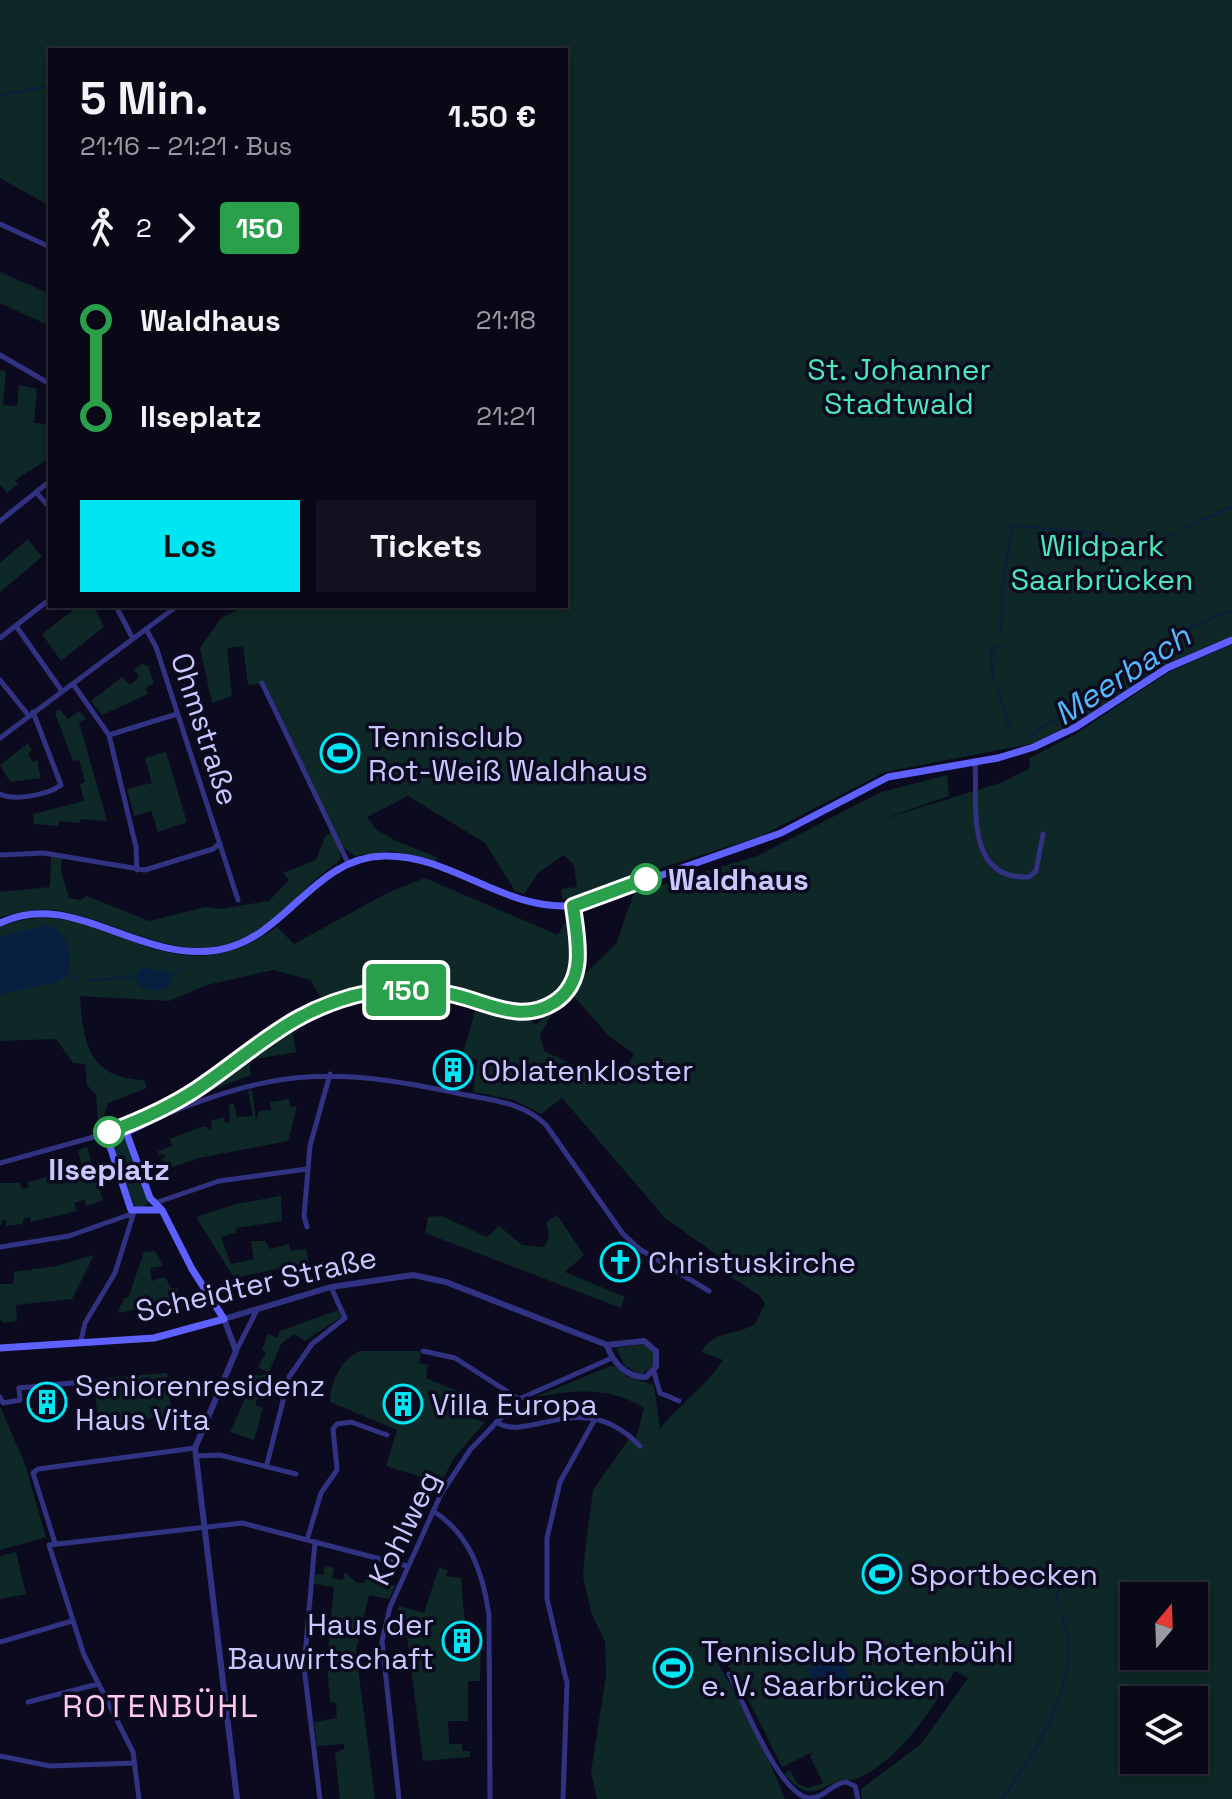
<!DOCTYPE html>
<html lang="de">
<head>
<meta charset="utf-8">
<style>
  body { margin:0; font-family:"Space Grotesk",sans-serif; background:#12111f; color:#f1f3f6; height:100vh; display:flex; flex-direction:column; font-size:30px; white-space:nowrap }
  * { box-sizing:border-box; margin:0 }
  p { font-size:26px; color:#999aa1 }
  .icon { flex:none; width:44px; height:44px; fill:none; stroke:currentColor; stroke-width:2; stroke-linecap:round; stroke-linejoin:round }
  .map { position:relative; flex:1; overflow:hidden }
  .side { position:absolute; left:48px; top:48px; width:520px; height:560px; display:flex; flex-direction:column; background:#090816; border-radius:0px; box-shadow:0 4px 12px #0003,0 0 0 2px #292935 }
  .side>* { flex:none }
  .badge { padding:0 16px; border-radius:6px; font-size:28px; line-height:52px }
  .needle { width:52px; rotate:19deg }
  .controls { position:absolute; left:1120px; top:1582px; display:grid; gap:16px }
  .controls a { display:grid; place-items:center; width:88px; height:88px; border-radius:0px; background:#090816; box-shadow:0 4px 12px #0003,0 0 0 2px #292935; font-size:40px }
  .map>.badge { position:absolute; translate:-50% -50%; box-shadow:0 0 0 4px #fff }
  .legs { display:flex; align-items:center; gap:12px; height:88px; padding:0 32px; font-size:26px }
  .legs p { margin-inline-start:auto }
  .headline { display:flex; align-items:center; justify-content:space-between; height:136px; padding:0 32px }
  h1 { font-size:44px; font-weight:700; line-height:60px }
  .cta { display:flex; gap:16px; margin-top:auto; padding:16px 32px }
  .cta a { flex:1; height:92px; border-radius:0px; background:#00e5f2; color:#111; font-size:32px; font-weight:700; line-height:92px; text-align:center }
  .cta a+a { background:#12111f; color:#f1f3f6 }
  ul { padding:0 32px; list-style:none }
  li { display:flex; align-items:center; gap:28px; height:96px; font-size:30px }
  li i { display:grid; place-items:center; width:12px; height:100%; margin:0 10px; background:currentColor }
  li i::after { content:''; width:20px; height:20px; margin:-10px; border:6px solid; border-radius:50%; background:#090816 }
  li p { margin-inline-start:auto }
  li:first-child i { background:linear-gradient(#0000 50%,currentColor 0) }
  li:last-child i { background:linear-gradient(currentColor 50%,#0000 0) }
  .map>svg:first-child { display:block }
</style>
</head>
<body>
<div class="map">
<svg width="1232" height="1799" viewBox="0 0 1232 1799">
  <rect width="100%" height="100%" fill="#0c0a1e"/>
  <path fill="#0d2826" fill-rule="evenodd" d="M0,0H1232V636L1165,665L1075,724L1035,743L885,772L761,836L562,900L561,889L577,887L574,865L564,855L538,873L524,894L515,891L485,843L408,796L367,817L377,830L396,841L437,857L436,862L392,851L355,856L344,848L339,850L341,858L337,863C302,885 281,923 242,939C176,966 123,922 60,911C39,907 20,912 0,917V892L50,887L51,856L62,858L61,871L69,898L80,900L87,896L149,921L205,907L220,909L269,901L289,880L283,873L316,860L325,836L335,831L265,683L248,685L243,646L227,648L232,696L212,703L200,648L221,618L247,606H566V50H50V203L46,204L0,178Z
    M0,272L50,294V326L0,303Z
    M0,370L6,371L3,405L17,406L19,385L37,389L34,423L49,424L50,408V464L46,460C34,470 26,471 15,481L18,484L7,493L0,484Z
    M28,539L42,557L0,592V563Z
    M78,606H94L104,627L61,661L42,634Z
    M1232,644V1799H862L861,1789L921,1744L968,1678L955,1671C930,1711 902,1759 856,1779C851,1782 844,1778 838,1781C811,1793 808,1799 784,1774L790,1770L797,1783L807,1788L823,1783L810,1756L813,1752L782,1767L743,1689L714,1644L709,1648C737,1695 765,1748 785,1799H597L591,1772L606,1676L605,1642L591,1612L583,1576L585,1552L593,1490L629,1439L636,1438L644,1408C611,1386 568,1389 530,1399L613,1365L628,1377L654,1385L660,1429C680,1403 705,1388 723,1360L701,1352C715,1329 736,1336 755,1324L765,1304L759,1295L716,1267L721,1258L665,1218L562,1098L541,1114L514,1100L473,1092L478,1060L463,1054L476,1007L531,1020L536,1025L555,1008L556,1013L553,1012L540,1035L544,1051L616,1085L634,1054L609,1036L572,994L580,979L616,944L634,893L757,856L881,792L947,775L949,796L880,820L1003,782L1030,768L1029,758L1035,755L1074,735L1169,672ZM1134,1596H1194V1656H1134ZM1134,1700H1194V1760H1134Z
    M142,664L148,666L154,684L146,687L148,694L102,715L91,701L122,677L130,685L139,677L134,669Z
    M59,709L68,719L79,711L86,719L79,722L107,821L81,819L80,823L59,821L58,826L34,824L33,814L84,801L80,784L85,782L79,760L73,761L55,713Z
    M28,743L32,750L28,754L32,762L37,760L41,778L10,782L0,765Z
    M166,752L187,822L158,832L151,811L134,816L127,789L152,783L145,758Z
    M425,878L558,935L564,924L569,923C579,1043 500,1001 429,976L423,982L382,981L320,997L311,980L273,970L207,985L169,1001L80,996C83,1044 89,1078 144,1080L147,1088L108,1103L102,1121L98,1122L96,1095L87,1085L85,1064L73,1063L56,1039L0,1041V927C104,885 160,1009 277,927L294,944L387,893Z
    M292,1027L296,1052L249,1060L251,1075L192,1098Z
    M252,1089L256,1120L259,1111L271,1110L270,1102L289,1099L290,1107L297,1106L288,1141L199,1158L164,1170L161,1159L165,1158L164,1154L159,1155L158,1151L172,1146L170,1139L204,1126L212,1130L211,1121L224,1117L223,1121L230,1123L229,1104H234L237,1117L253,1116L248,1090Z
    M119,1132L124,1134L147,1197L148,1202L143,1209L133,1206L110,1140Z
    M87,1147L103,1200L87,1206L84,1200L74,1203L77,1211L31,1222L30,1217L23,1219V1224L6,1226V1220H3L0,1226V1183H20L22,1189L29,1187L28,1182L82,1168L78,1150Z
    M281,1196L282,1221L237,1228L235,1233L221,1237L231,1264L254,1259L251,1241H266L269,1249L289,1244L291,1251L306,1249L309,1262L234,1278L196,1217L236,1204Z
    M557,1215L584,1255L565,1272L625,1297L621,1308L425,1233L428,1217L442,1216L487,1237L499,1226L522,1245L544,1247L549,1237L546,1222Z
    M155,1251L163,1266L150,1268L152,1281L165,1277L171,1288H177L182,1301L117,1313L125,1297L128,1298L144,1252Z
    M94,1255L72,1299L16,1305L17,1321L3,1323L0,1319V1284H13L14,1272L56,1266Z
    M338,1310L341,1317L305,1341L294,1334L281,1344L255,1405L263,1408L254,1440L230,1432L246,1397L252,1398L255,1391L250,1389L255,1374L261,1376L267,1372L258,1367L266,1353L262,1350L268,1334L277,1338L280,1331Z
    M645,1344L653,1351L654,1365L641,1375L625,1366L616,1348Z
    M361,1351H418L421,1353L419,1363L428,1365L426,1378L474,1398L468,1417L485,1422L454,1458L441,1483L386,1466L397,1430L330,1402C330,1383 342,1357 361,1351Z
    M167,1373L172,1416L99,1424L93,1379Z
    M0,1406L25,1464L46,1537L0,1550Z
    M16,1552L26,1594L0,1599V1556Z
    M325,1566L334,1568L332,1578L343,1580L345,1572L357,1583H364L366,1578L395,1586L389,1599L369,1595L356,1651L375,1799H340L335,1753L344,1749V1744L317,1746L314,1722L337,1718L336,1703L330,1702L327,1662L334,1587L314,1584L315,1574L323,1575Z
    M439,1567L448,1571L446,1576L461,1578L465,1624L451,1621L439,1635L455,1660L478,1645L471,1632L481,1627L480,1681H468V1721H448L449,1744H462V1751H470V1757L423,1761L407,1637L391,1638L399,1606L424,1613Z"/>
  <path fill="#071f40" d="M46,925C67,931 74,954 67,974L58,982L0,994V937Z
    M142,968L169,972L171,985L159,991L141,987L134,976Z
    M897,1556L906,1572L867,1591L859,1575Z
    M838,1654L852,1684L838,1687L832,1676L838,1693L826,1699L807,1670Z"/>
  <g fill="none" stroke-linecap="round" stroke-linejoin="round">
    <path stroke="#071f40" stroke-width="2" d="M0,95L50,86
      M1183,529L1232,506
      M1117,537L1132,540
      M1138,540L1157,541L1175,534
      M1171,585L1173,588
      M1173,590L1174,591
      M1001,635L1003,580L1013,526L1108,534
      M993,681L991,652L998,645
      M996,686L1009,727
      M1030,736L1176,634L1232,610
      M65,973L78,980
      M170,977L181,968
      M88,981L136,976
      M1056,1604L1057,1593L1068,1583L1067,1577
      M1002,1799C1037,1750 1087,1675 1061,1613"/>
    <path stroke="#313281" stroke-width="5" d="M0,224L50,247
      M0,355L50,384
      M36,492L50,508
      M0,521L50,481
      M116,606L133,639
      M16,626L62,691
      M146,629L156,647L238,900
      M0,638L50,599
      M0,680L29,716
      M262,683L348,863
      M73,684L109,735L136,847L137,870
      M109,735L177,714
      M0,738L177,606
      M975,761C978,802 963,880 1029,877L1036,871L1043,834
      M0,794C14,801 48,795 61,785L33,712
      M0,855L44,853L145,870L213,849L220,843
      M164,1115C282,1067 337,1068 461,1094C491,1100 523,1102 546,1125L623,1234L641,1250L709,1291
      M0,1163L108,1133
      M155,1203L219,1181L307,1169
      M307,1227L304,1216L310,1146L330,1074
      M0,1247L69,1236L134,1213
      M81,1341L85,1323L115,1273L134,1212
      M236,1351L257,1310
      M423,1351L455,1358L519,1399
      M654,1372L660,1393L679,1401
      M0,1397L3,1403L20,1400L19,1388L93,1381
      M496,1422C529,1444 582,1385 640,1446
      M196,1456L220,1455L296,1474
      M267,1464L289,1377L312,1344L345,1318L331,1287
      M433,1511C470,1534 483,1573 489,1615L490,1799
      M307,1540L321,1493L337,1470L333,1429L337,1424L351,1422L387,1435
      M315,1542L304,1667L320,1799
      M55,1543L33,1473L38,1469L195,1448
      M0,1642L72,1621
      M729,1674C743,1701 778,1792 808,1798C825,1799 831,1783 846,1782L855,1786L858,1799
      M28,1702L98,1684
      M0,1756L50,1766L135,1763
      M139,1799L133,1752L84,1655L49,1545L242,1523L407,1566
      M399,1799L382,1641L390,1607L441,1494L470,1450L519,1399L612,1358
      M563,1799L567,1683L547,1599V1538L560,1482L595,1419"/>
    <path stroke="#313281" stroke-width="6" d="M237,1799L195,1448L236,1351L224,1319L331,1287L413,1275L446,1282L607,1345L644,1341L656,1351V1367L646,1377C627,1378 612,1362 607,1345"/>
    <path stroke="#5e61ff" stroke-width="7" d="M0,923C73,888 137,963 218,950C286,939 313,857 384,856C452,854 507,914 577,905L781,833L888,777L998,758L1034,747L1076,727L1167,668L1232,640
      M127,1132C218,1093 267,1011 372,991C398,987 426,990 451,995C486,1002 521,1025 555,1001C588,979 577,938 573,906
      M160,1210H131L107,1137L109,1132L166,1106
      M0,1348L154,1338L224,1319L192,1269L162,1210L150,1198L124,1126"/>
  </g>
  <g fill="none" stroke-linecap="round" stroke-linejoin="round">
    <g stroke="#fff" stroke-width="18">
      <path id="line-1" d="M109,1132C138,1121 170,1107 197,1089C258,1048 293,1007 371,992C396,987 424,990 450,994C486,1001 520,1025 555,1002C588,980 577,938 573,906L646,879"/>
    </g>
    <use href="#line-1" stroke="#2ba04c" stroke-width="12"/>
  </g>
  <defs>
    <g id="stadium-ring" transform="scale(2)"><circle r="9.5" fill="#0c0a1e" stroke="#00e5f2" stroke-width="1.5"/><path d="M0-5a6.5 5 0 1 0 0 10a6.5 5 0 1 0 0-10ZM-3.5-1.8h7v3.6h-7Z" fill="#00e5f2"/></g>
    <g id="building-ring" transform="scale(2)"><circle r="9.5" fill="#0c0a1e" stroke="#00e5f2" stroke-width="1.5"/><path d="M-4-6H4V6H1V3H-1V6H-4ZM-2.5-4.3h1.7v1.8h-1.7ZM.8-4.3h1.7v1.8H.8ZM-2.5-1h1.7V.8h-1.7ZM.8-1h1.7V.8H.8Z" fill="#00e5f2"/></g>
    <g id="church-ring" transform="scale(2)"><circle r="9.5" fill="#0c0a1e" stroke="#00e5f2" stroke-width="1.5"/><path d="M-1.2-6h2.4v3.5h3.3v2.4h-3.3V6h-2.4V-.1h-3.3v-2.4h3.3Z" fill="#00e5f2"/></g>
  </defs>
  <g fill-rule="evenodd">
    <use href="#stadium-ring" x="340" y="753"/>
    <use href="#building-ring" x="453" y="1070"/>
    <use href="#church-ring" x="620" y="1262"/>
    <use href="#building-ring" x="47" y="1402"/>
    <use href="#building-ring" x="403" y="1404"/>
    <use href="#stadium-ring" x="882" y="1574"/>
    <use href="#building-ring" x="462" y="1641"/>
    <use href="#stadium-ring" x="673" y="1668"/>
  </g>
  <g fill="#fff" stroke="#2ba04c" stroke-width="4">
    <circle cx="646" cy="879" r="14"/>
    <circle cx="109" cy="1132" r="14"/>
  </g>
  <g text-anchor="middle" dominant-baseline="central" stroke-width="7" stroke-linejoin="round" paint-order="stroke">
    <g font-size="30" fill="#4ae8b9" stroke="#0c0a1e">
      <text x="899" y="369">St. Johanner<tspan x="899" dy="34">Stadtwald</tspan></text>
      <text x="1102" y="545">Wildpark<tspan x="1102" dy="34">Saarbrücken</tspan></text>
    </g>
    <g font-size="30" fill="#cac7ff" stroke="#0c0a1e">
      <text transform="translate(205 729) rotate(72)">Ohmstraße</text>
      <text transform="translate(256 1284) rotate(-13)">Scheidter Straße</text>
      <text transform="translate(404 1528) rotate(-64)">Kohlweg</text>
    </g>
    <g font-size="30" fill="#cac7ff" stroke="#0c0a1e" text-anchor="start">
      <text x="368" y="736">Tennisclub<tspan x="368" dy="34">Rot-Weiß Waldhaus</tspan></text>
      <text x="481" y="1070">Oblatenkloster</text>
      <text x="648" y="1262">Christuskirche</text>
      <text x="75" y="1385">Seniorenresidenz<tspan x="75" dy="34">Haus Vita</tspan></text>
      <text x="431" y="1404">Villa Europa</text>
      <text x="910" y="1574">Sportbecken</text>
      <text x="434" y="1624" text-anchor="end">Haus der<tspan x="434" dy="34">Bauwirtschaft</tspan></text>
      <text x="701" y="1651">Tennisclub Rotenbühl<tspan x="701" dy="34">e. V. Saarbrücken</tspan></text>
    </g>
    <g font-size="30" font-weight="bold" fill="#cac7ff" stroke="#0c0a1e" text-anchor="start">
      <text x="668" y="879">Waldhaus</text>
      <text x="109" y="1169" text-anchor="middle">Ilseplatz</text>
    </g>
    <g font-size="32" font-style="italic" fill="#55b8ff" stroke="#0c0a1e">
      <text transform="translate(1122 675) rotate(-33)">Meerbach</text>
    </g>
    <g font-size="32" letter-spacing="2" fill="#ffc9ee" stroke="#0c0a1e">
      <text x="161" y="1706">ROTENBÜHL</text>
    </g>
  </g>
</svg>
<div class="controls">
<a><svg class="needle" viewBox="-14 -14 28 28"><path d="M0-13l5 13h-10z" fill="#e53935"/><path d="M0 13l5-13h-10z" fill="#999aa1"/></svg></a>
<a><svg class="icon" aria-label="layers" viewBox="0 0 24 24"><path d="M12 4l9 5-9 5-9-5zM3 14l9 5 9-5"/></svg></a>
</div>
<b class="badge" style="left:406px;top:990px;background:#2ba04c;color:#fff">150</b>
<section class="side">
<div class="headline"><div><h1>5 Min.</h1><p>21:16 – 21:21 · Bus</p></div><b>1.50 €</b></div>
<div class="legs"><svg class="icon" aria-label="walk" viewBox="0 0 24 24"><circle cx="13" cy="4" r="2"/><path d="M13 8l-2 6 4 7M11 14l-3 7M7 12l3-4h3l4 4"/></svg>2<svg class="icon" aria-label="forward" viewBox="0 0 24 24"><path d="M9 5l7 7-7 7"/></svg><b class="badge" style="background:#2ba04c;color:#fff">150</b></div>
<ul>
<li><i style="color:#2ba04c"></i><b>Waldhaus</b><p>21:18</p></li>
<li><i style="color:#2ba04c"></i><b>Ilseplatz</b><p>21:21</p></li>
</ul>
<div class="cta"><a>Los</a><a>Tickets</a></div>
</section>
</div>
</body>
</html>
